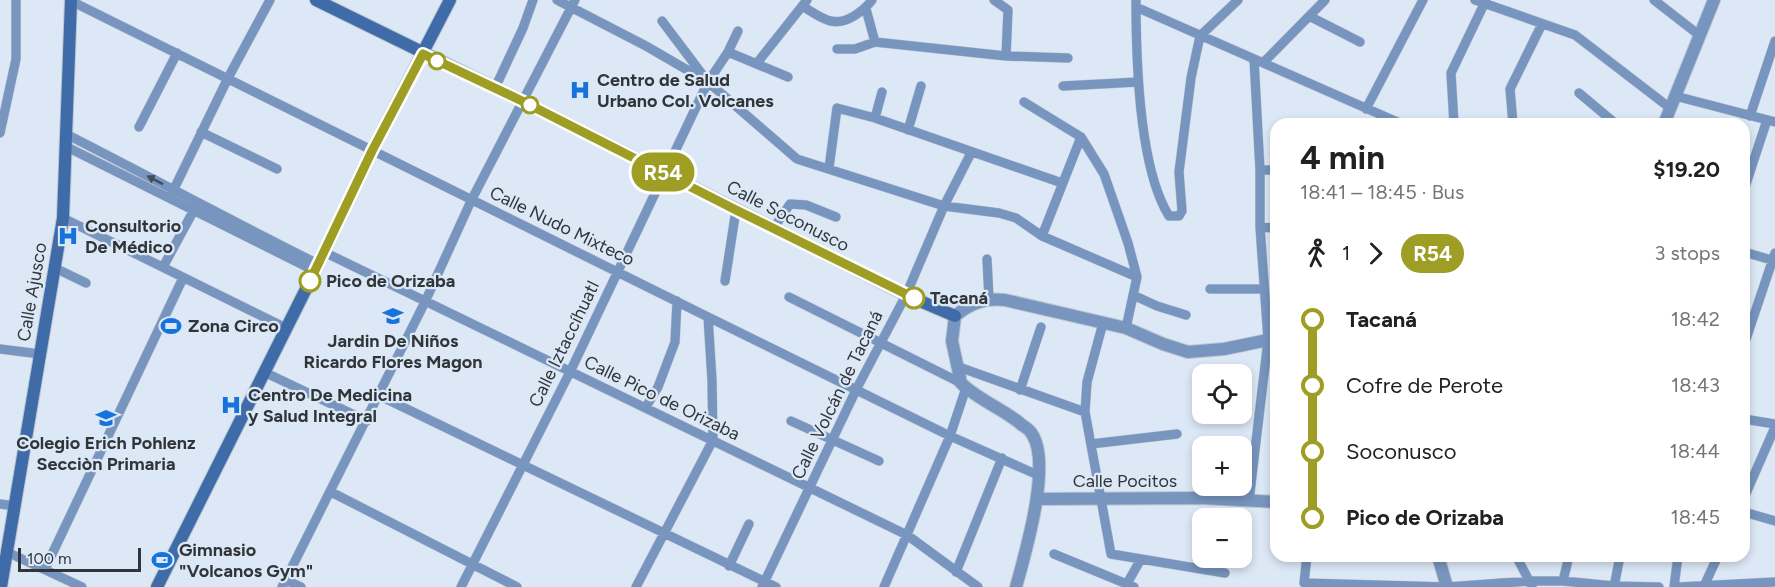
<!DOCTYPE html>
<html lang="en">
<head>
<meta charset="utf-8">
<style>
  body { margin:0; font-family:Figtree,sans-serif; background:#f2f2f2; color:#202124; height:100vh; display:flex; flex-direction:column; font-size:22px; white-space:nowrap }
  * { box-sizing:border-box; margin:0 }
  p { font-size:20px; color:#757577 }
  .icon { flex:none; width:33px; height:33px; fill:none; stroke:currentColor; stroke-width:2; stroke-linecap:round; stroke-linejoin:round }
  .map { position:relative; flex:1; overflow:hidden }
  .sheet { position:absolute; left:1270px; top:118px; width:480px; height:444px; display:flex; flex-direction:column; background:#fff; border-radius:18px; box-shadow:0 3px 9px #0003 }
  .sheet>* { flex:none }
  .badge { padding:0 12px; border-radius:20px; font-size:21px; line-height:39px }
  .buttons { position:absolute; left:1192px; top:364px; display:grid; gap:12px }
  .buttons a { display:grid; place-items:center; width:60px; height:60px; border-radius:12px; background:#fff; box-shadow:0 3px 9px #0003; font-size:30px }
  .scale { position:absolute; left:18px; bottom:15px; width:123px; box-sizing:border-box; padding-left:6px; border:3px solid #30353a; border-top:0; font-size:16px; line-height:21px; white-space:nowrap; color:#30353a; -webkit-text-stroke:4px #dde8f6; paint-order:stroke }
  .map>.badge { position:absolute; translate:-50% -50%; box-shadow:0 0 0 3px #fff }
  .legs { display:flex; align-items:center; gap:9px; height:66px; padding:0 30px; font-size:20px }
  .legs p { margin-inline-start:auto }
  .summary { display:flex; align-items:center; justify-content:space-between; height:102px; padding:0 30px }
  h1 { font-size:33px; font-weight:700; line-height:45px }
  ul { padding:0 30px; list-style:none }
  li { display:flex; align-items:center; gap:21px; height:66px; font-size:22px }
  li i { display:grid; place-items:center; width:9px; height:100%; margin:0 8px; background:currentColor }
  li i::after { content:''; width:15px; height:15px; margin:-8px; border:4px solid; border-radius:50%; background:#fff }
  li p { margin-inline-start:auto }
  li:first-child i { background:linear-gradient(#0000 50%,currentColor 0) }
  li:last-child i { background:linear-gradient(currentColor 50%,#0000 0) }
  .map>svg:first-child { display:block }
</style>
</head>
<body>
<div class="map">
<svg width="1775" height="587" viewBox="0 0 1775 587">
  <rect width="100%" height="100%" fill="#dde8f6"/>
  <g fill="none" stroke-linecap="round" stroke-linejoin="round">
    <g stroke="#bac4d0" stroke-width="10">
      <path id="minor" d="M557,0L646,46L708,82L797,159L944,206L999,213L1016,218L1042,236L1137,277
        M994,0L1008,10L1006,56
        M1136,0C1136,57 1139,168 1169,216H1179L1182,211L1179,172L1191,78L1200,36L1238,0
        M1475,0L1575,35L1670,108
        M1654,0L1699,35
        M71,1L708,317L950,436L1040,476
        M802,6C821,17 833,29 854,16C862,11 867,7 872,0
        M1136,7L1402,124
        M866,9L875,42
        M1311,17L1360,42
        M662,21L705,78
        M837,49H855L875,42L1006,56L1068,58
        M728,52L788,77
        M1264,62L1325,0
        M757,63L807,0
        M1063,86L1138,82
        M495,88L523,28L533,0
        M1579,93L1616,124
        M1675,96L1775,122
        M1024,102L1081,137L1104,174L1128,243L1137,277L1126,328
        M1366,109L1423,0
        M1750,116L1775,41
        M875,118L882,92
        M1454,124L1451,73L1486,0
        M1513,124L1510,89L1542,24
        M139,127L177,53
        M908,130L921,86
        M201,132L277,169
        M0,133L16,59V0
        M66,134C150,177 234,222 318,264
        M65,146L315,271
        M829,168L837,108L875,118L1062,183
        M1260,170H1276
        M1744,190L1767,120
        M172,193L228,78L270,0
        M63,218L286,328
        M1260,227L1276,228
        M773,229L790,204L806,205L836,217
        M1042,236L1081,137
        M324,252L907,535L978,587
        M1744,252L1775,261
        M987,259L989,299
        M163,267L195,208
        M55,268L86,283
        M725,281L736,210
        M1210,289H1264
        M1133,295L1157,306L1186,315
        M789,297L961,383
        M1103,323L1087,382L1085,412L1111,554L1225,573
        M1744,345L1775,253
        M0,349L40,354
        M956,366L1085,412
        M264,372L367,421
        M1020,390L1041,327
        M378,395L776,587
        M646,407L658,387L675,342L677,301
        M1744,419L1775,424
        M791,421L879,461
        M1091,444L1177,434
        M331,492L517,587
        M1744,498L1775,427
        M1249,501L1268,340L1260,227V170L1254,59
        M0,504L15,506
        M1744,512L1775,521
        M7,552L82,587
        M1054,554L1134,587
        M1307,556L1304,583L1447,587L1531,581H1563L1614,586L1659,587
        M1516,556L1532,586
        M729,566L749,524
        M45,569L183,278
        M956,572L1002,458
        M286,580L301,587
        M1563,581L1569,556
        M1704,586L1718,556
        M282,587L425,302L471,201L575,0
        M461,587L570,372L708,82L728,52L738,31
        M636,587L713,440L712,380L708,317
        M762,587L857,388L906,295L944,206L971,153
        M884,587L950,436L966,388
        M1125,587L1141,559
        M1614,587L1620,556
        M1674,587L1678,556
        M1679,587L1775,582"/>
    </g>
    <g stroke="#bac4d0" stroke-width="14">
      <path id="tertiary" d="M1664,124L1714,0
        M1037,499L1201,498L1276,502
        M1438,556L1447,587
        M1016,587C1025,554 1052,464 1032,434C1030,430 1025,427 1022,425C1004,409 978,400 961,383L952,341L955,316C971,303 985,298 1005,300L1126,328L1163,344L1188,352L1224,349L1268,340L1276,336"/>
    </g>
    <g stroke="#bac4d0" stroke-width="14">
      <path id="secondary" d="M316,0L522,101L906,295L955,316
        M1,587L63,218L71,0
        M157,587L315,271L372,151L450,0"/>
    </g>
    <use href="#minor" stroke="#7795be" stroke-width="9"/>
    <use href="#tertiary" stroke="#7795be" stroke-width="12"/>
    <use href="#secondary" stroke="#3f6ca8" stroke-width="12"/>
  </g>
  <defs><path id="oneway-solid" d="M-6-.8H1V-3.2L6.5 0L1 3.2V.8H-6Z" transform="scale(1.5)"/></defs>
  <use fill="#424d5b" href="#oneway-solid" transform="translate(155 180) rotate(-153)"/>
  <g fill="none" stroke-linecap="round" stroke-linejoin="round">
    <g stroke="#fff" stroke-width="14">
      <path id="line-1" d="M310,281L372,151L423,54L522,101L736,210L914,298"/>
    </g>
    <use href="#line-1" stroke="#9e9d24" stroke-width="9"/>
  </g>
  <defs>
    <g id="hospital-bare" transform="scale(1.62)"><path d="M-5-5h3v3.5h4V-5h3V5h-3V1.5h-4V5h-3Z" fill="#1673dc" stroke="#dde8f6" stroke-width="2.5" paint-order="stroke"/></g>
    <g id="school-bare" transform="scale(1.62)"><path d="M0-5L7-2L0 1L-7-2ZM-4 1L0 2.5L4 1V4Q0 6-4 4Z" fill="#1673dc" stroke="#dde8f6" stroke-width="2.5" paint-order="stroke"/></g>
    <g id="stadium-bare" transform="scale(1.62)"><path d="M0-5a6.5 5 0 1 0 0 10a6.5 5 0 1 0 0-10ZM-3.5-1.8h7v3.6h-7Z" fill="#1673dc" stroke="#dde8f6" stroke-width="2.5" paint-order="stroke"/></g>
  </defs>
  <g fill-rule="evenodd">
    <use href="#hospital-bare" x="580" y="90"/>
    <use href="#hospital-bare" x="68" y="236"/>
    <use href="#school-bare" x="393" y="316"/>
    <use href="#stadium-bare" x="171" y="326"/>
    <use href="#hospital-bare" x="231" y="405"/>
    <use href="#school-bare" x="106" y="418"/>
    <use href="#stadium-bare" x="162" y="560"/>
  </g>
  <g fill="#fff" stroke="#9e9d24" stroke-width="3">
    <circle cx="437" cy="61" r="8"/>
    <circle cx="530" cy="105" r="8"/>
    <circle cx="310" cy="281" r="10"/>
    <circle cx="914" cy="298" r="10"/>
  </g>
  <g text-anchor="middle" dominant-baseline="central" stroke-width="4.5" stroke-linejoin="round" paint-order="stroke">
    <g font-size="18" font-weight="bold" fill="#30353a" stroke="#dde8f6" text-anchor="start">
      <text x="597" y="80">Centro de Salud<tspan x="597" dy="21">Urbano Col. Volcanes</tspan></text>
      <text x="85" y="226">Consultorio<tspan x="85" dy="21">De Médico</tspan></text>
      <text x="188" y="326">Zona Circo</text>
      <text x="393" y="341" text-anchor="middle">Jardin De Niños<tspan x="393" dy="21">Ricardo Flores Magon</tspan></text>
      <text x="248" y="395">Centro De Medicina<tspan x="248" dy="21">y Salud Integral</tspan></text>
      <text x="106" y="443" text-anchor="middle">Colegio Erich Pohlenz<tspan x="106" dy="21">Secciòn Primaria</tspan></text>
      <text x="179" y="550">Gimnasio<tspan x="179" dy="21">"Volcanos Gym"</tspan></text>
    </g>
    <g font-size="18" fill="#30353a" stroke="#dde8f6">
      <text transform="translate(788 216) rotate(27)">Calle Soconusco</text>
      <text transform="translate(562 226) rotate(26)">Calle Nudo Mixteco</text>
      <text transform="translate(32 292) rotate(-80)">Calle Ajusco</text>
      <text transform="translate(564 344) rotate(-64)">Calle Iztaccíhuatl</text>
      <text transform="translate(837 395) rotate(-64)">Calle Volcán de Tacaná</text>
      <text transform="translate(662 398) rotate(26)">Calle Pico de Orizaba</text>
      <text x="1125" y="481">Calle Pocitos</text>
    </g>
    <g font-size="18" font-weight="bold" fill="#30353a" stroke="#dde8f6" text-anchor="start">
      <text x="326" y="281">Pico de Orizaba</text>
      <text x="930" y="298">Tacaná</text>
    </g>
  </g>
</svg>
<div class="buttons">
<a><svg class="icon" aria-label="locate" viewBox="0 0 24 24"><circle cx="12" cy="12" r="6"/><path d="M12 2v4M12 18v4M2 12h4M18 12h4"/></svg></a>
<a>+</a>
<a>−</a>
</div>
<div class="scale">100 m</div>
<b class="badge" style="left:663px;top:172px;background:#9e9d24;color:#fff">R54</b>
<section class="sheet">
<div class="summary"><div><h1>4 min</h1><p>18:41 – 18:45 · Bus</p></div><b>$19.20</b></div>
<div class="legs"><svg class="icon" aria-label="walk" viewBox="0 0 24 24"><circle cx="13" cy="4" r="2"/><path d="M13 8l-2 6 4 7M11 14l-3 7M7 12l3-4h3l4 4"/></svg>1<svg class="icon" aria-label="forward" viewBox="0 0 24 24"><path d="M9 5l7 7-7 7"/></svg><b class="badge" style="background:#9e9d24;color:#fff">R54</b><p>3 stops</p></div>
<ul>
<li><i style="color:#9e9d24"></i><b>Tacaná</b><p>18:42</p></li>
<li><i style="color:#9e9d24"></i><span>Cofre de Perote</span><p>18:43</p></li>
<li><i style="color:#9e9d24"></i><span>Soconusco</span><p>18:44</p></li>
<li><i style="color:#9e9d24"></i><b>Pico de Orizaba</b><p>18:45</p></li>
</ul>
</section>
</div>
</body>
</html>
